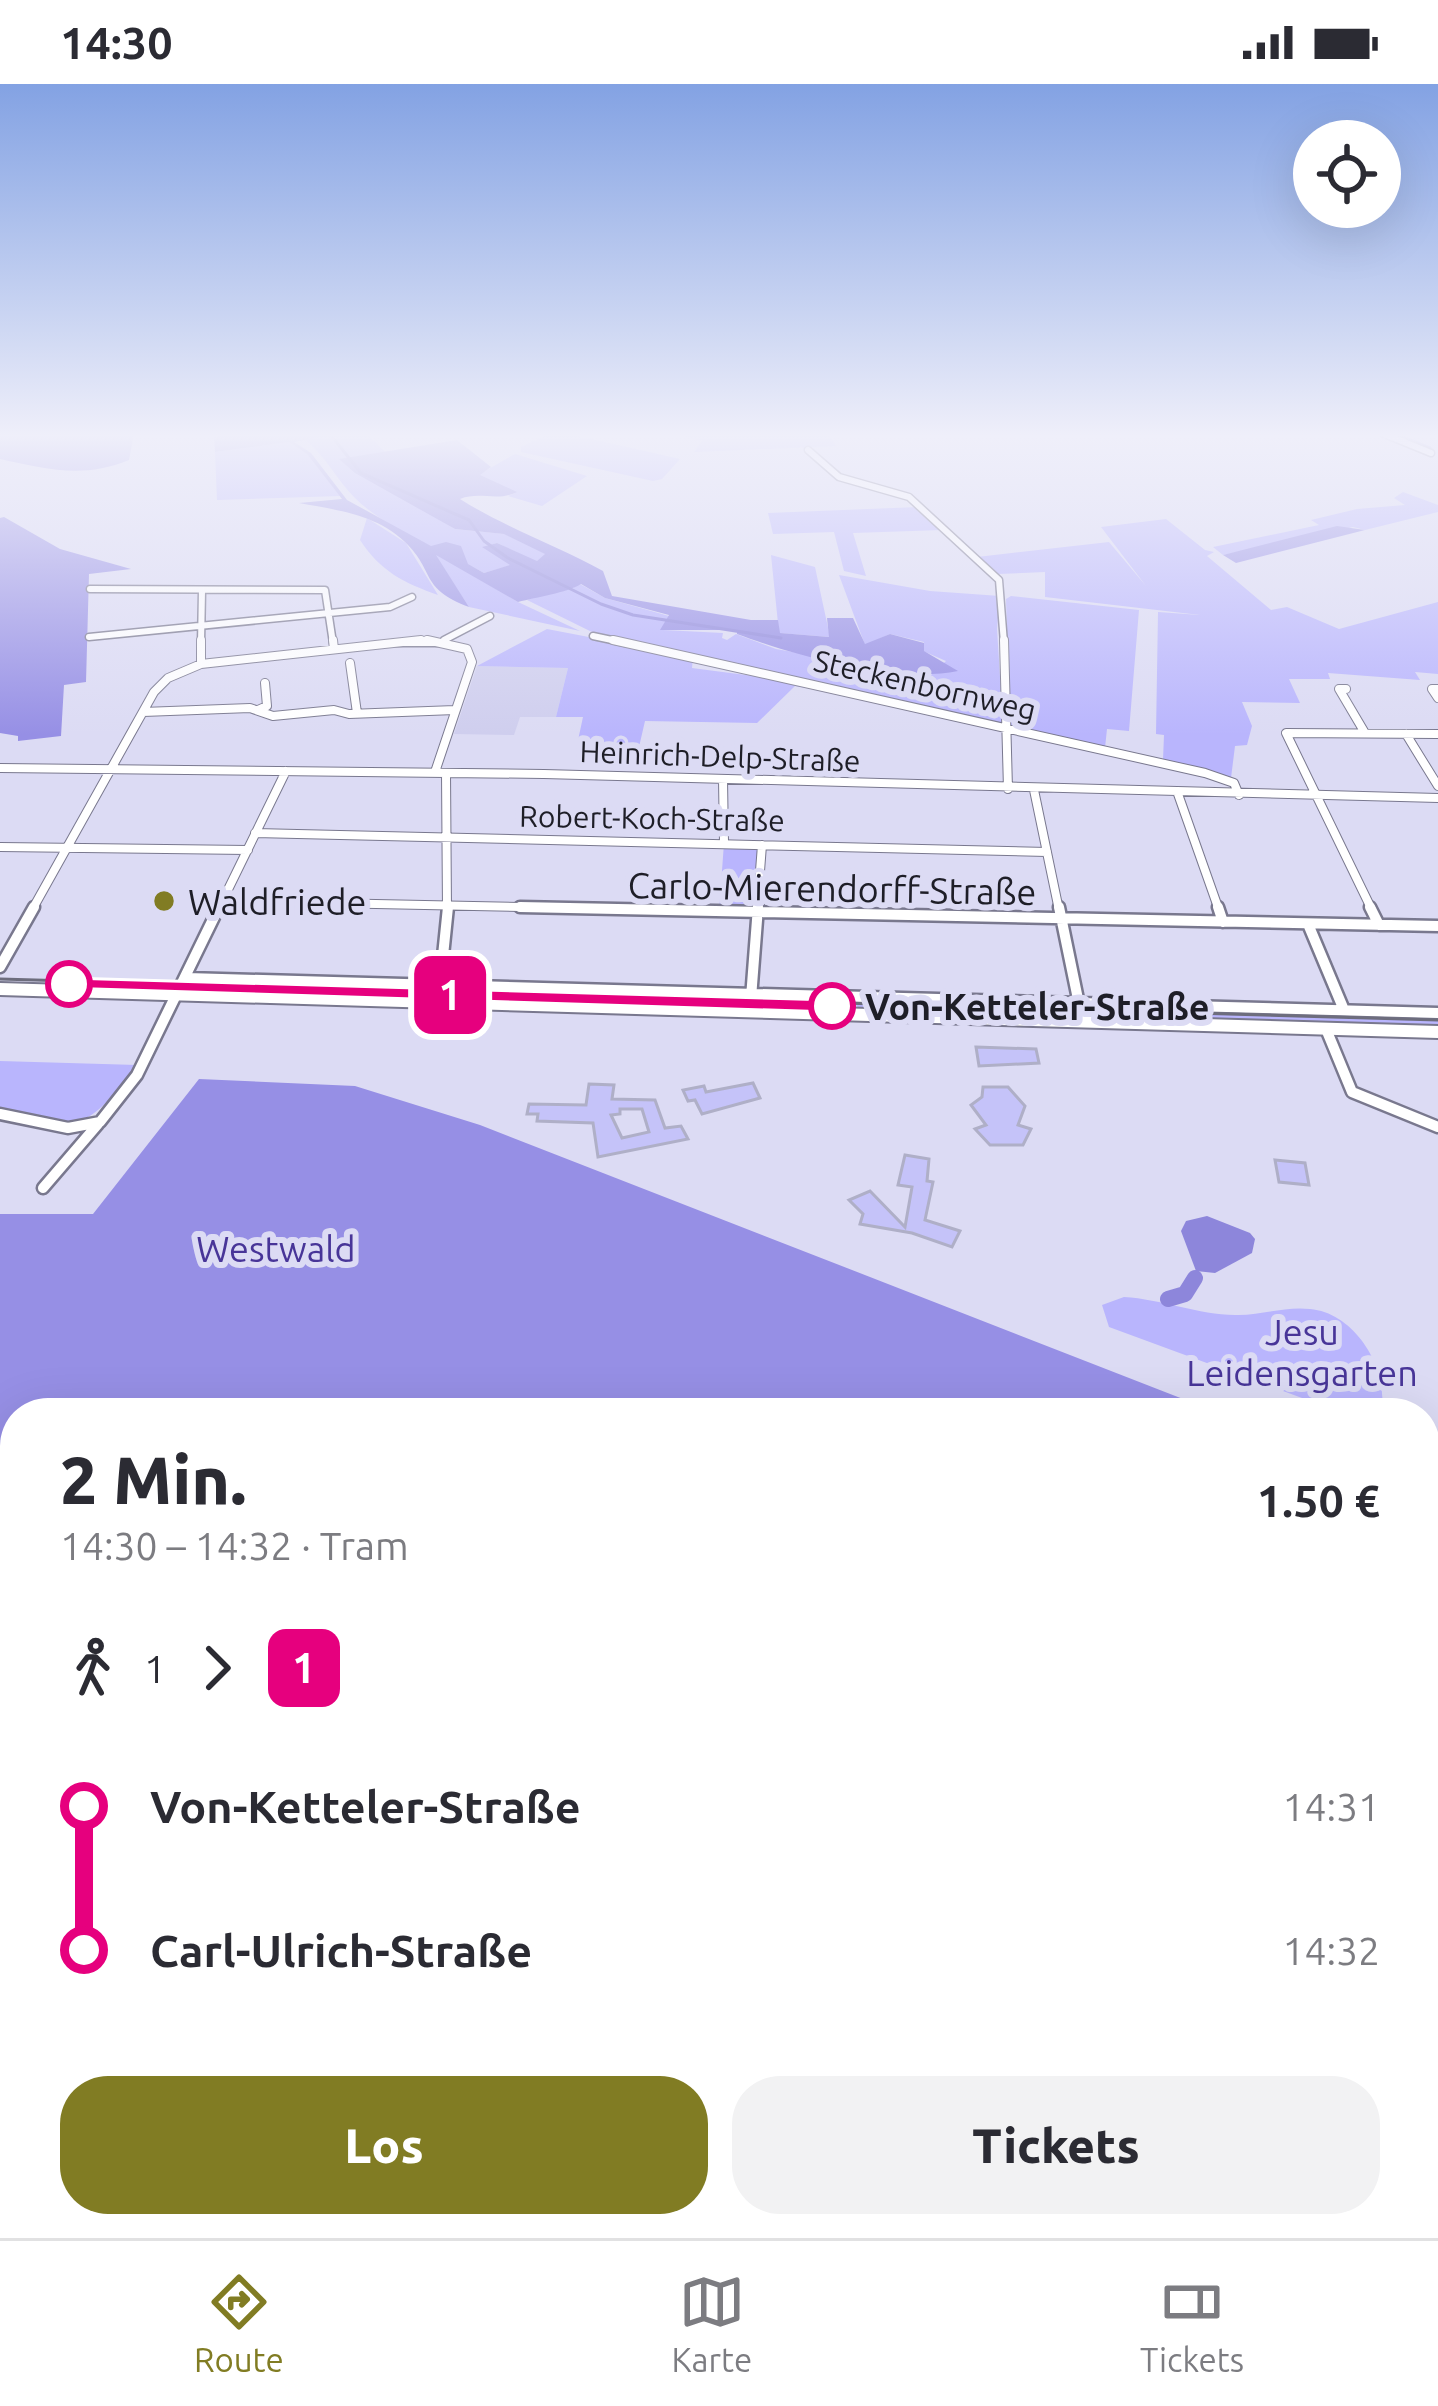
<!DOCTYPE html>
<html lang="de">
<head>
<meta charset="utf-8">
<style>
  body { margin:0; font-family:Ubuntu,sans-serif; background:#f2f2f3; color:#2b2b33; height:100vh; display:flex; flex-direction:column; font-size:45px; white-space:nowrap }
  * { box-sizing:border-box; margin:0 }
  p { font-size:39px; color:#7c7c81 }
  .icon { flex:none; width:66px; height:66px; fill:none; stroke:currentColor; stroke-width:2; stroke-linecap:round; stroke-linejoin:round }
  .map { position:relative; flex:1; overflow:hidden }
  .panel { position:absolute; left:0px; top:1314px; width:1440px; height:840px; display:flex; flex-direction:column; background:#fff; border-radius:48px 48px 0 0; box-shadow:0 12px 48px #0002 }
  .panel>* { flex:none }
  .badge { padding:0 24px; border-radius:18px; font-size:42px; line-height:78px }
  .controls { position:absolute; left:1293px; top:36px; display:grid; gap:24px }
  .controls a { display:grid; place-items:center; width:108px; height:108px; border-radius:50%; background:#fff; box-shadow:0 12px 48px #0002; font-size:60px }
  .map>.badge { position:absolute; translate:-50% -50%; box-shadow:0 0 0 6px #fff }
  .legs { display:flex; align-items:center; gap:18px; height:132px; padding:0 60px; font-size:39px }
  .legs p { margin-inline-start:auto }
  .headline { display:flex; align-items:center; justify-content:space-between; height:204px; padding:0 60px }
  h1 { font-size:66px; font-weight:800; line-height:90px }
  .action { display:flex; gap:24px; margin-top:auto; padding:24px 60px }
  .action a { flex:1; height:138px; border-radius:48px; background:#817c23; color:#fff; font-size:48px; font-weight:800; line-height:138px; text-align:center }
  .action a+a { background:#f2f2f3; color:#2b2b33 }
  ul { padding:0 60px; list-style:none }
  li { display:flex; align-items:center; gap:42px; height:144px; font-size:45px }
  li i { display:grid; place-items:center; width:18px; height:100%; margin:0 15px; background:currentColor }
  li i::after { content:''; width:30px; height:30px; margin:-15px; border:9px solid; border-radius:50%; background:#fff }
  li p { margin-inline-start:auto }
  li:first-child i { background:linear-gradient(#0000 50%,currentColor 0) }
  li:last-child i { background:linear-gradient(currentColor 50%,#0000 0) }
  .status { display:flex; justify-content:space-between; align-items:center; height:84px; padding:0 60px; background:#fff; direction:ltr }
  .status svg { height:33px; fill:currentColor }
  .tab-bar { display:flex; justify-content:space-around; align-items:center; height:168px; border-top:3px solid #e1e1e2; background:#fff; font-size:33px; color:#7c7c81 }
  .tab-bar a { display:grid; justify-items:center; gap:6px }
  .tab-bar .active { color:#817c23 }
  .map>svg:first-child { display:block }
</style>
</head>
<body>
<div class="status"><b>14:30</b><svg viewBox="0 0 49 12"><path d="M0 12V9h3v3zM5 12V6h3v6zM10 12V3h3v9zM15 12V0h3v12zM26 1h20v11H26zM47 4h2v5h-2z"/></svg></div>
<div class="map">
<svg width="1438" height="2154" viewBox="0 0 1438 2154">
  <rect width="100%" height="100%" fill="#dcdbf4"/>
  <path fill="#cfceee" d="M477,582L568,584L556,633H520L514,651L454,650Z"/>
  <path fill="#b9b5fd" d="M343,349H366L385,368L341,375L455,445L505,450L546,470L536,478L497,459L484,463L512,481L484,489C445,467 385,445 354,413C336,395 326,372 305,356Z
    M551,349H565L680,375L662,395L653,397L521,368V363Z
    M670,349H827L836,362L694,368L702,357Z
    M289,358L307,370L340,412L217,416L215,368Z
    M515,370L587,392L542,422L508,412L515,409L478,391Z
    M1403,408L1438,421V428L1365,446L1353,443L1223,471L1213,463L1319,441L1311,436L1357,425L1405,421L1394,414Z
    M918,423L942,446L853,449L866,492L844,487L834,448L773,450L768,429Z
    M367,434L406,459L438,511C404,499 380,487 360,456Z
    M1166,435L1205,466L1214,468L1207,472L1271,526L1287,523L1339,545L1438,518V590L1415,588L1420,596L1328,589L1330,595H1289L1300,619L1242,618L1252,642L1247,661L1235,662L1231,694L1163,676L1164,651L1156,650L1158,528L1200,531L1045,513V488L997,490L977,473L1109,458L1146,502L1101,443Z
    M433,468L518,518L580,547L469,523Z
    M771,471L815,483L830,553L779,549Z
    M839,491L930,507L1000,512L997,545L1003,641L814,598L806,604L795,602L757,639L645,637L639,663L577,661L583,633H556L568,584L477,582L547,545L693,573L692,584L761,593L762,585L596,550L527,516C545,508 564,510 580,500L605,514L669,532L663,546L723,549L722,554L727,556L736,550L776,565L930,592L946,577L923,567L924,558L890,550L865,561Z
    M1011,512L1139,526L1129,647L1107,645L1105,664L1010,643L1006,515Z
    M724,759L762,761L758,829L719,828Z
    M191,897L738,914L741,916L733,922L188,906Z
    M851,915L1438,933V942L861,927Z
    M0,977L137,981C83,1051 84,1043 0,1027Z
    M1124,1213C1161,1215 1199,1231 1235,1231C1260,1232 1284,1222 1310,1225C1356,1229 1390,1287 1381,1329H1343L1109,1243L1102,1221Z"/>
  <path fill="#968fe5" d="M0,349H134L129,376C83,395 46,385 0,375Z
    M260,349H343L294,358L311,369L347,416L431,462L446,458L461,462L468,480L484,489L510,481L482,463L497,459L537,477L545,470L504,450L455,445L355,389L339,375L457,356L491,383L480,391L517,408C497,418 480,407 460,415C506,444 556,461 603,487L612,512L751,536H778L780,549L829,553L827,534H853L865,560L890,550L924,559V567L958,587C896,600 796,572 737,550V546H660L669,531L605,514L581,500C566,509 537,513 518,518L436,471L469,523C419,504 436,488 405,458C376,430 336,426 299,419L342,415L307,370L289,358L215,368L214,353Z
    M4,433L60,465L131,485L89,490L86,598L64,601L61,652L18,657V652L0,649V434Z
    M1337,442L1365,446L1236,479L1223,471Z
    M199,995L355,1002L480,1041L1219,1329H15V2139H1425V1411L1438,1417V2154H0V1130H93Z"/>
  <path fill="#8d86db" d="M1207,1132L1250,1149L1255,1155L1252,1169L1215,1189L1196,1187L1181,1147L1186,1137Z"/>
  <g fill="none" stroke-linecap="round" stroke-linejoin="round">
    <path stroke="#8d86db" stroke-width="3" d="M329,349L361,389L469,436L484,457L508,474L601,520L633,531L781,554
      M1393,349L1430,364"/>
    <path stroke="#8d86db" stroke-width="16" d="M1168,1215L1185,1210L1195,1194"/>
  </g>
  <path fill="#c5c3f9" stroke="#afafc7" stroke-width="3" fill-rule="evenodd" d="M976,963L1036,965L1039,979L979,982Z
    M753,999L760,1014L702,1030L695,1016L688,1017L683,1006L704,1002L706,1008Z
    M589,1000L614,1001L612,1015L655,1016L665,1044L681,1042L688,1055L598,1073L593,1039L537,1037L538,1030H527L529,1020L586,1021ZM620,1025H642L649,1048L622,1054L611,1031L620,1030Z
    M983,1003H1008L1025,1022L1018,1041L1031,1045L1023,1061H990L975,1045L986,1041L971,1021L982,1013Z
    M905,1071L929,1075L927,1097L933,1098L925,1136L960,1147L952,1163L912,1149L860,1140L863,1130L849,1116L870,1107L905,1143L912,1103L898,1101Z
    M1275,1076L1305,1079L1309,1101L1279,1098Z"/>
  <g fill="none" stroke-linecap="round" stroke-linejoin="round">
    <g stroke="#79788e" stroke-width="9">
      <path id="minor-far2" d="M1382,349L1431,369
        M808,366L839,393L909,413L999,496L1004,559
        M90,505L325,506L333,559
        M593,552L626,559
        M89,553L390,523L412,513
        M444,556L490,532
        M201,559L202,507
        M393,559H441"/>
    </g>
    <g stroke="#79788e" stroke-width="10">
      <path id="minor-far1" d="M333,556L334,565
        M427,556L467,565L472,578L435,688
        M613,556L1205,689L1234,699L1239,711
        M1004,556L1008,705
        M350,579L357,629
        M201,580V556
        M1346,605H1339L1365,649
        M1438,605H1432L1438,614
        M258,626L267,622L265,599
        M143,628L250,624L273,632L334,626L349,630L455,626
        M1406,650L1438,702
        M0,684L544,690L1438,714
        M446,689L447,826
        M723,695L724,759
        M1034,706L1059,826
        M1178,710L1219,826
        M255,749L1047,768
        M0,763L248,766
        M224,817L665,826
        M32,826L154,608L168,594L201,580L421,556
        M218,826L286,687
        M757,826L762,761
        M1372,826L1286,649L1438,650"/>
    </g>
    <g stroke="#79788e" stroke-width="15">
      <path id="minor" d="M520,823L1438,842
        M1059,823L1079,920
        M1218,823L1223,838
        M1370,823L1379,841
        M1308,840L1344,926
        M0,883L34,823
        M187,894L1438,929
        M440,901L448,823
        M751,914L758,823
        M1326,945L1352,1008L1438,1043
        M0,1030L68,1044L100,1038L137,991L219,823
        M43,1104L98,1040"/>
    </g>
    <g stroke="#79788e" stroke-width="16">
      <path id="tertiary" d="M0,905L1438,948"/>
    </g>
    <use href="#minor-far2" stroke="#fff" stroke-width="6"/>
    <use href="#minor-far1" stroke="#fff" stroke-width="8"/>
    <use href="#minor" stroke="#fff" stroke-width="10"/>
    <use href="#tertiary" stroke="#fff" stroke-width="12"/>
    <path stroke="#6d6d7d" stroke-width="3" d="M0,895L1438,936"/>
  </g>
  <linearGradient id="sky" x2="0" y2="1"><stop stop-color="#83a2e3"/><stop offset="0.54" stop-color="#efeffa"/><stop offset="1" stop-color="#efeffa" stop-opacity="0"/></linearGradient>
  <rect width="1438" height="651" fill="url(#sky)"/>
  <path fill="#e6007e" stroke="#fff" stroke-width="3" d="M69,894L832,916L842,922L832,928L62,904L59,900Z"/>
  <circle fill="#817c23" stroke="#dcdbf4" stroke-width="4.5" cx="164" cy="817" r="12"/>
  <g fill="#fff" stroke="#e6007e" stroke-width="6">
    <circle cx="69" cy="900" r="21"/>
    <circle cx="832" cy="922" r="21"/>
  </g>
  <g text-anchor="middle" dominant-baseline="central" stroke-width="12" stroke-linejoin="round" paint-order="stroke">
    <g font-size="30" fill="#1e1e27" stroke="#dcdbf4">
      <text transform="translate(925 601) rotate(13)">Steckenbornweg</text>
      <text transform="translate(720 672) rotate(2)">Heinrich-Delp-Straße</text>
      <text transform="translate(652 734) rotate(1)">Robert-Koch-Straße</text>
    </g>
    <g font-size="36" fill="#1e1e27" stroke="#dcdbf4">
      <text transform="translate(832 804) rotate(1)">Carlo-Mierendorff-Straße</text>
    </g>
    <g font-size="36" fill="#1e1e27" stroke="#dcdbf4" text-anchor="start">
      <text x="188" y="817">Waldfriede</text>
    </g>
    <g font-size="36" font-weight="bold" fill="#1e1e27" stroke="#dcdbf4" text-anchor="start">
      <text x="865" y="922">Von-Ketteler-Straße</text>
    </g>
    <g font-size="36" fill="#483598" stroke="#dcdbf4">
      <text x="276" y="1164">Westwald</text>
      <text x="1302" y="1247">Jesu<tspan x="1302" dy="41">Leidensgarten</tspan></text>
    </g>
  </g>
</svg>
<div class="controls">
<a><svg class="icon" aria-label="locate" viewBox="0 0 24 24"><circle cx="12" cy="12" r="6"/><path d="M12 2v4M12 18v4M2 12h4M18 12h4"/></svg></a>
</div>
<b class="badge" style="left:450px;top:911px;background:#e6007e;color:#fff">1</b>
<section class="panel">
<div class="headline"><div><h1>2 Min.</h1><p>14:30 – 14:32 · Tram</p></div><b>1.50 €</b></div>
<div class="legs"><svg class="icon" aria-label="walk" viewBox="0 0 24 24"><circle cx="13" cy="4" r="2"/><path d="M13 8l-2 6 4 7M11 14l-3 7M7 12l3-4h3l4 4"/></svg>1<svg class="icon" aria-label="forward" viewBox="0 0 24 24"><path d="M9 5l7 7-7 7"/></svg><b class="badge" style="background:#e6007e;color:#fff">1</b></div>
<ul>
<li><i style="color:#e6007e"></i><b>Von-Ketteler-Straße</b><p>14:31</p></li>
<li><i style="color:#e6007e"></i><b>Carl-Ulrich-Straße</b><p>14:32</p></li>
</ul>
<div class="action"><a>Los</a><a>Tickets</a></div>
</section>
</div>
<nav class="tab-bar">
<a class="active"><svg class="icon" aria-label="directions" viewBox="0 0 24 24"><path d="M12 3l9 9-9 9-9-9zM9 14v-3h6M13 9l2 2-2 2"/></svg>Route</a>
<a><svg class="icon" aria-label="map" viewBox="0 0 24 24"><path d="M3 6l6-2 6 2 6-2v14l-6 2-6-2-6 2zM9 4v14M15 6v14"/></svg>Karte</a>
<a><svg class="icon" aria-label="tickets" viewBox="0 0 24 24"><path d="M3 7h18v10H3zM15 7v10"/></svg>Tickets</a>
</nav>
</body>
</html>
